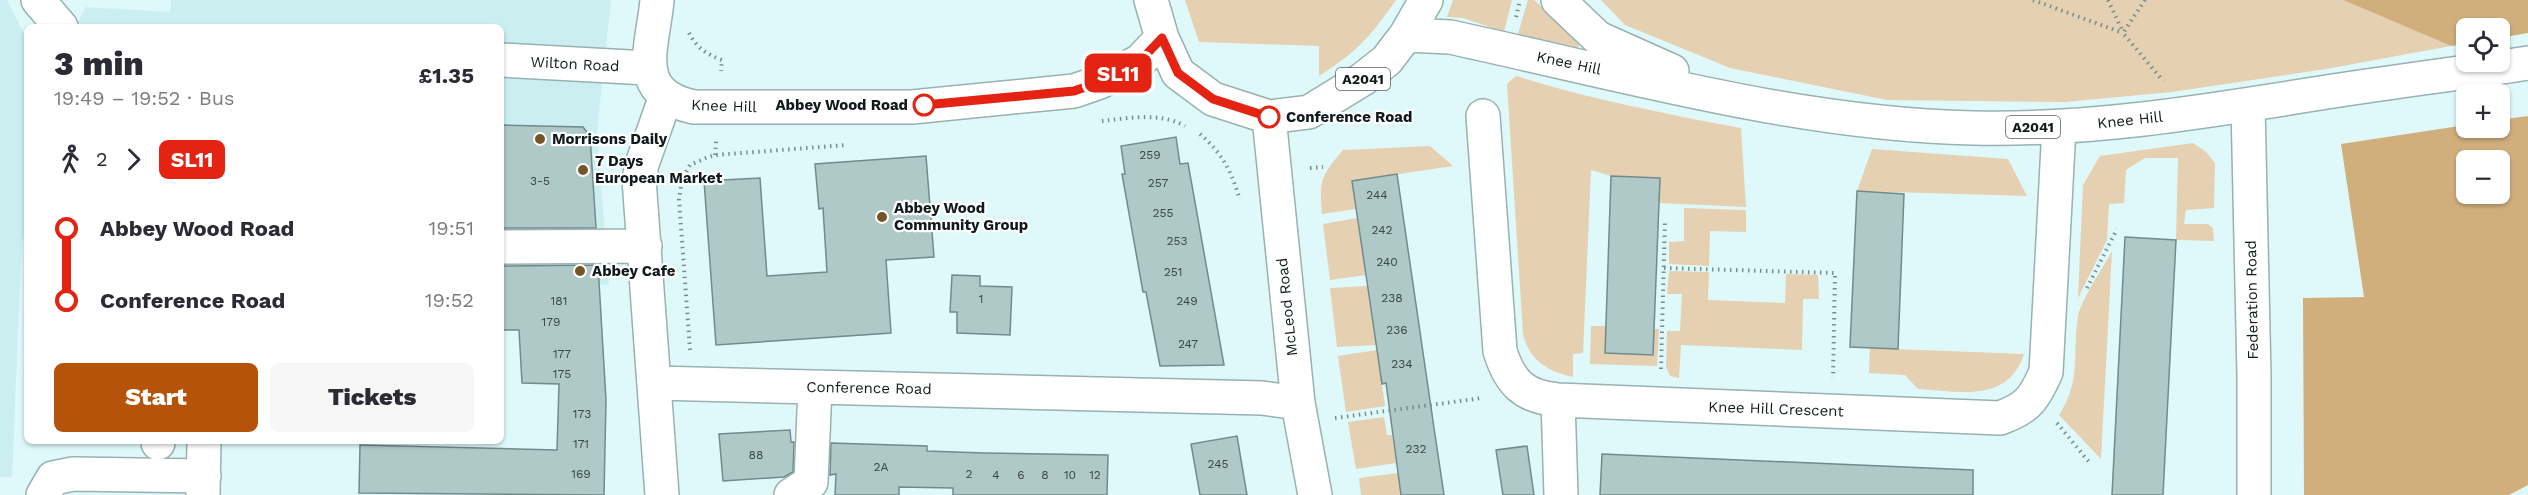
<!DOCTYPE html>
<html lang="en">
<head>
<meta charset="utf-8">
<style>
  body { margin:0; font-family:"Work Sans",sans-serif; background:#f7f7f7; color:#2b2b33; height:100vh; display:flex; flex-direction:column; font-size:22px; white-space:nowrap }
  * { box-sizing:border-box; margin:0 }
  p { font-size:20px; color:#7c7c81 }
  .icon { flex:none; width:33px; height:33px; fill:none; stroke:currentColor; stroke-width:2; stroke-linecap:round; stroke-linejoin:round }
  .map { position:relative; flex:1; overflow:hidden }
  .drawer { position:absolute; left:24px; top:24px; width:480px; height:420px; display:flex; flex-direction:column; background:#fff; border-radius:9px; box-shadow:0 2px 4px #0004 }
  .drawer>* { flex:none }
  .badge { padding:0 12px; border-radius:9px; font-size:21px; line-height:39px }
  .fabs { position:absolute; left:2456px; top:18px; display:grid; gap:12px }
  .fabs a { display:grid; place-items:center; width:54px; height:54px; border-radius:9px; background:#fff; box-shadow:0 2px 4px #0004; font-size:30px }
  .map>.badge { position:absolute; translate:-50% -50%; box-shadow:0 0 0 3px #fff }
  .legs { display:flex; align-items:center; gap:9px; height:66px; padding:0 30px; font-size:20px }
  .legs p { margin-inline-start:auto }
  .summary { display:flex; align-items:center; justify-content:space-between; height:102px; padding:0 30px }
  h1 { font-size:33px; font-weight:800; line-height:45px }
  .primary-button { display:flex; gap:12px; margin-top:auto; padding:12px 30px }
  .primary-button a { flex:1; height:69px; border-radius:9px; background:#b45309; color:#fff; font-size:24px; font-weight:800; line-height:69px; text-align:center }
  .primary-button a+a { background:#f7f7f7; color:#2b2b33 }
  ul { padding:0 30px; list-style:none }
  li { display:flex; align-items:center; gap:21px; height:72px; font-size:22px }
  li i { display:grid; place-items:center; width:9px; height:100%; margin:0 8px; background:currentColor }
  li i::after { content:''; width:15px; height:15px; margin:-8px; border:4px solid; border-radius:50%; background:#fff }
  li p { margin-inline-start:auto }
  li:first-child i { background:linear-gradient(#0000 50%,currentColor 0) }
  li:last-child i { background:linear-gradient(currentColor 50%,#0000 0) }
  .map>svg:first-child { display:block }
</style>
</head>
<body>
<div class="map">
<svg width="2528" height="495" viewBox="0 0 2528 495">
  <rect width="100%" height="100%" fill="#dff9fa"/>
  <path fill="#cbeff0" d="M0,0H7L27,39V239H22L12,477H0Z
    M171,0H611L597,132L609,285L501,283V27H75L86,7L170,12Z"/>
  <path fill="#e5d0b2" d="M1185,0H1396C1370,37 1358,51 1319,76V46L1199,42Z
    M1453,0H1512L1504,32L1463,18L1447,17Z
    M1528,0H1534L1579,43L1577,55L1517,37Z
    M1601,0H2343L2451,46L2326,69L2172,92L2065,102L1887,100L1730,68L1625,25Z
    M1516,76C1589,99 1666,114 1741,128L1746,207L1659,203V178L1611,176L1591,170L1583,353L1573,354V377C1548,372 1529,360 1523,334L1507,84Z
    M2193,143L2206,152L2215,163L2214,208L2186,210L2184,224H2208L2213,228L2214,241L2176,240L2178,158H2145L2126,170L2124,203L2109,204L2107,240L2078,298L2083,185L2100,156Z
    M1430,146L1453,166L1352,181L1356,209L1322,214C1319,180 1321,176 1343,150Z
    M1872,149L2008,159L2027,196L1857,191Z
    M1684,208L1746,210V232L1710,231L1709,266L1669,264V242L1684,241Z
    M1357,218L1366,275L1330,280L1323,224Z
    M2112,251L2101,459L2059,415C2082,380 2072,354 2078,316C2080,302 2104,266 2112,251Z
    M1669,271L1709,272L1708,300L1785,303L1786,274L1818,275L1819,299H1803L1802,350L1681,345L1679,378L1670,376L1666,367L1667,331H1680L1682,294H1667Z
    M1367,286L1376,345L1337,347L1330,288Z
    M1591,326H1605V353L1652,355L1654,329H1659L1657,366L1590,364Z
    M1870,348L2024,354C2008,404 1958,391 1918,389L1905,375L1869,373Z
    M1377,350L1385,406L1346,412L1338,356Z
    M1384,417L1387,435H1392L1396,463L1356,469L1348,422Z
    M1398,473L1401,495H1361L1359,478Z"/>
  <path fill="#d1af7d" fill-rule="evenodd" d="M2343,0H2528V33L2499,38V28H2466V44L2451,46Z
    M2528,116V485L2509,495H2304L2303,298L2364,297L2341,144L2466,125V128H2499V120ZM2466,160H2499V194H2466Z"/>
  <path fill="#afc8c8" stroke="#728a8a" stroke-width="1.5" d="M501,125L583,127L590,136L596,228H501Z
    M1176,137L1180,164L1188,163L1224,365L1160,366L1146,292H1143L1122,174H1125L1121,146Z
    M926,156L934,257L886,260L891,333L716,345L704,181L760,178L767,276L827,272L823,208L819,209L815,164Z
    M1397,174L1434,428L1444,495H1401L1386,383L1382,384L1366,275L1352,181Z
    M1611,176L1660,178L1653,355L1605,353Z
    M1857,191L1904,194L1898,349L1850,347Z
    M2125,237L2176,240L2163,495H2112Z
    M598,265L606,400L604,495L359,493L360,445L557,450L559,384L522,383L519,330H502L501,266Z
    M952,275L980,276V286L1012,287L1010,335L957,333V312H950Z
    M790,430L791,442H794L793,472L784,477L723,481L719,434Z
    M1237,436L1247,495H1200L1191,444Z
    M831,443L927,446V451L984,453L1108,455L1107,495H953V488L899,487V495H835L836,474L830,475Z
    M1527,446L1534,495H1503L1496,450Z
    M1602,454L1973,470V495H1600Z"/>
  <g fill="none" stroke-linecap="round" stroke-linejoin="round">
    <g stroke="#98b1b1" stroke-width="36">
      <path id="minor" d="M38,0L61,27
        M501,60L648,68
        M2248,105L2254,376V495
        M1483,116L1500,351C1510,383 1524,397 1558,400L2000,418C2028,408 2034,399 2046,372L2059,127
        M501,247L645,246
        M655,383L1262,398L1298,403
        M1558,400L1561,495
        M158,443V441
        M43,495L53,478L73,474L204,476
        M203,495L204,441
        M662,495L639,179L642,164L666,96
        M791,495L811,482L815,388"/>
    </g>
    <g stroke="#98b1b1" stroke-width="36">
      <path id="major" d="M657,0C653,47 630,94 694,107H912L1074,91L1100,82L1140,61L1162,38
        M1151,0L1162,38L1178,73L1213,99L1269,117L1309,112L1363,79L1387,60L1406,35L1426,0
        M1558,0L1598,38L1672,71
        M1406,35L1450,37C1622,74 1796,124 1973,128C2094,131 2214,110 2333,91C2398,81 2463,73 2528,63
        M1269,117L1298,403L1315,495"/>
    </g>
    <path stroke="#7a8c8c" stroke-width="4" stroke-dasharray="1.5 4.5" stroke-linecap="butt" d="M2033,0L2123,33
      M2108,0L2123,32
      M2145,0L2123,33L2163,81
      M1516,17L1520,0
      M689,33C697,48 706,54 722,60L721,71
      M1102,121C1129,118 1160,112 1185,126
      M1200,134C1221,152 1231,170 1239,197
      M715,155L716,141
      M1310,168L1323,167
      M1664,268L1835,273L1833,378
      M2087,288L2117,229
      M690,350L679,199L682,179L690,165L706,158L715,155L846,145
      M1661,369L1665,220
      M1335,418L1482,398
      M2057,423L2089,462"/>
    <use href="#minor" stroke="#fff" stroke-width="33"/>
    <use href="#major" stroke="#fff" stroke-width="33"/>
  </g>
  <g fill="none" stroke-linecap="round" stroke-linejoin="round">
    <g stroke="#fff" stroke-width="14">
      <path id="line-1" d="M924,105L1074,91L1100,82L1140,61L1162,38L1178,73L1213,99L1269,117"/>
    </g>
    <use href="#line-1" stroke="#e42313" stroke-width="9"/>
  </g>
  <g fill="#fff" stroke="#e42313" stroke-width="3">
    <circle cx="924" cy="105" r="10"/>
    <circle cx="1269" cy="117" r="10"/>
  </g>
  <g fill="#725629" stroke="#fff" stroke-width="2">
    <circle cx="540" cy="139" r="6"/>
    <circle cx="583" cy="170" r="6"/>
    <circle cx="882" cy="217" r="6"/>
    <circle cx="580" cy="271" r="6"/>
  </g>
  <g text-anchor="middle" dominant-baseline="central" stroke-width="4.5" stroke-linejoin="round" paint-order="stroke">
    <g font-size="12" fill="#384646">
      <text x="1150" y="155">259</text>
      <text x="540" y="181">3-5</text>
      <text x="1158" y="183">257</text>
      <text x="1377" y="195">244</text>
      <text x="1163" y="213">255</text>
      <text x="1382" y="230">242</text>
      <text x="1177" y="241">253</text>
      <text x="1387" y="262">240</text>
      <text x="1173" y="272">251</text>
      <text x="1392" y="298">238</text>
      <text x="981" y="299">1</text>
      <text x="559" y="301">181</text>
      <text x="1187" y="301">249</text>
      <text x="551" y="322">179</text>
      <text x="1397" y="330">236</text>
      <text x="1188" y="344">247</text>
      <text x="562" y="354">177</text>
      <text x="1402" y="364">234</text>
      <text x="562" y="374">175</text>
      <text x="582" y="414">173</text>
      <text x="581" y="444">171</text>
      <text x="1416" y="449">232</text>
      <text x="756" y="455">88</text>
      <text x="1218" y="464">245</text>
      <text x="881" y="467">2A</text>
      <text x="581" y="474">169</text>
      <text x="969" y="474">2</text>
      <text x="996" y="475">4</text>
      <text x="1021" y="475">6</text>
      <text x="1045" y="475">8</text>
      <text x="1070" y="475">10</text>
      <text x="1095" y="475">12</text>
    </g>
    <g fill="#fff" stroke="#585f5f" stroke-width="1.5">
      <rect x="1336" y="68" width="54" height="22" rx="4.5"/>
      <rect x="2006" y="116" width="54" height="22" rx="4.5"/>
    </g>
    <g font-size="14" font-weight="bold" fill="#101a1a">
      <text x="1363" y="79">A2041</text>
      <text x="2033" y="127">A2041</text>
    </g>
    <g font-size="15" fill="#101a1a" stroke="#fff">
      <text transform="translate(1569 63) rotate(12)">Knee Hill</text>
      <text transform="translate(575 64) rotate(3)">Wilton Road</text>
      <text transform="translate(724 106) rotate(2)">Knee Hill</text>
      <text transform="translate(2130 120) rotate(-6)">Knee Hill</text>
      <text transform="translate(2252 300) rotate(-91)">Federation Road</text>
      <text transform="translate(1287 307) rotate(-96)">McLeod Road</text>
      <text transform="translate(869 388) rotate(1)">Conference Road</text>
      <text transform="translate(1776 409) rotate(2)">Knee Hill Crescent</text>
    </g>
    <g font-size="15" font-weight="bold" fill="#101a1a" stroke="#fff" text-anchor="end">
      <text x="908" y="105">Abbey Wood Road</text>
      <text x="1286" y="117" text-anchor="start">Conference Road</text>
    </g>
    <g font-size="15" font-weight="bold" fill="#101a1a" stroke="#fff" text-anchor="start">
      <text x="552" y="139">Morrisons Daily</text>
      <text x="595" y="161">7 Days<tspan x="595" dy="17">European Market</tspan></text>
      <text x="894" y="208">Abbey Wood<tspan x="894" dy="17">Community Group</tspan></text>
      <text x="592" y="271">Abbey Cafe</text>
    </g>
  </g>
</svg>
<div class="fabs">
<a><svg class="icon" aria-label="locate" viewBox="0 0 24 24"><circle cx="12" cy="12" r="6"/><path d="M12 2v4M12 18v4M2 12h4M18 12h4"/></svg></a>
<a>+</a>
<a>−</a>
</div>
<b class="badge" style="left:1118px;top:73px;background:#e42313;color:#fff">SL11</b>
<section class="drawer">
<div class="summary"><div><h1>3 min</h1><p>19:49 – 19:52 · Bus</p></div><b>£1.35</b></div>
<div class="legs"><svg class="icon" aria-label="walk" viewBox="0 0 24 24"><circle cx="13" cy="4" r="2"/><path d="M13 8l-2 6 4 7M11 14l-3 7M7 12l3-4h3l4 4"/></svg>2<svg class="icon" aria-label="forward" viewBox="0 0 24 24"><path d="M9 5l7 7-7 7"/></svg><b class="badge" style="background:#e42313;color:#fff">SL11</b></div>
<ul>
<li><i style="color:#e42313"></i><b>Abbey Wood Road</b><p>19:51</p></li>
<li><i style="color:#e42313"></i><b>Conference Road</b><p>19:52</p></li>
</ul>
<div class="primary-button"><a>Start</a><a>Tickets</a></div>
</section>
</div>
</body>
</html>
